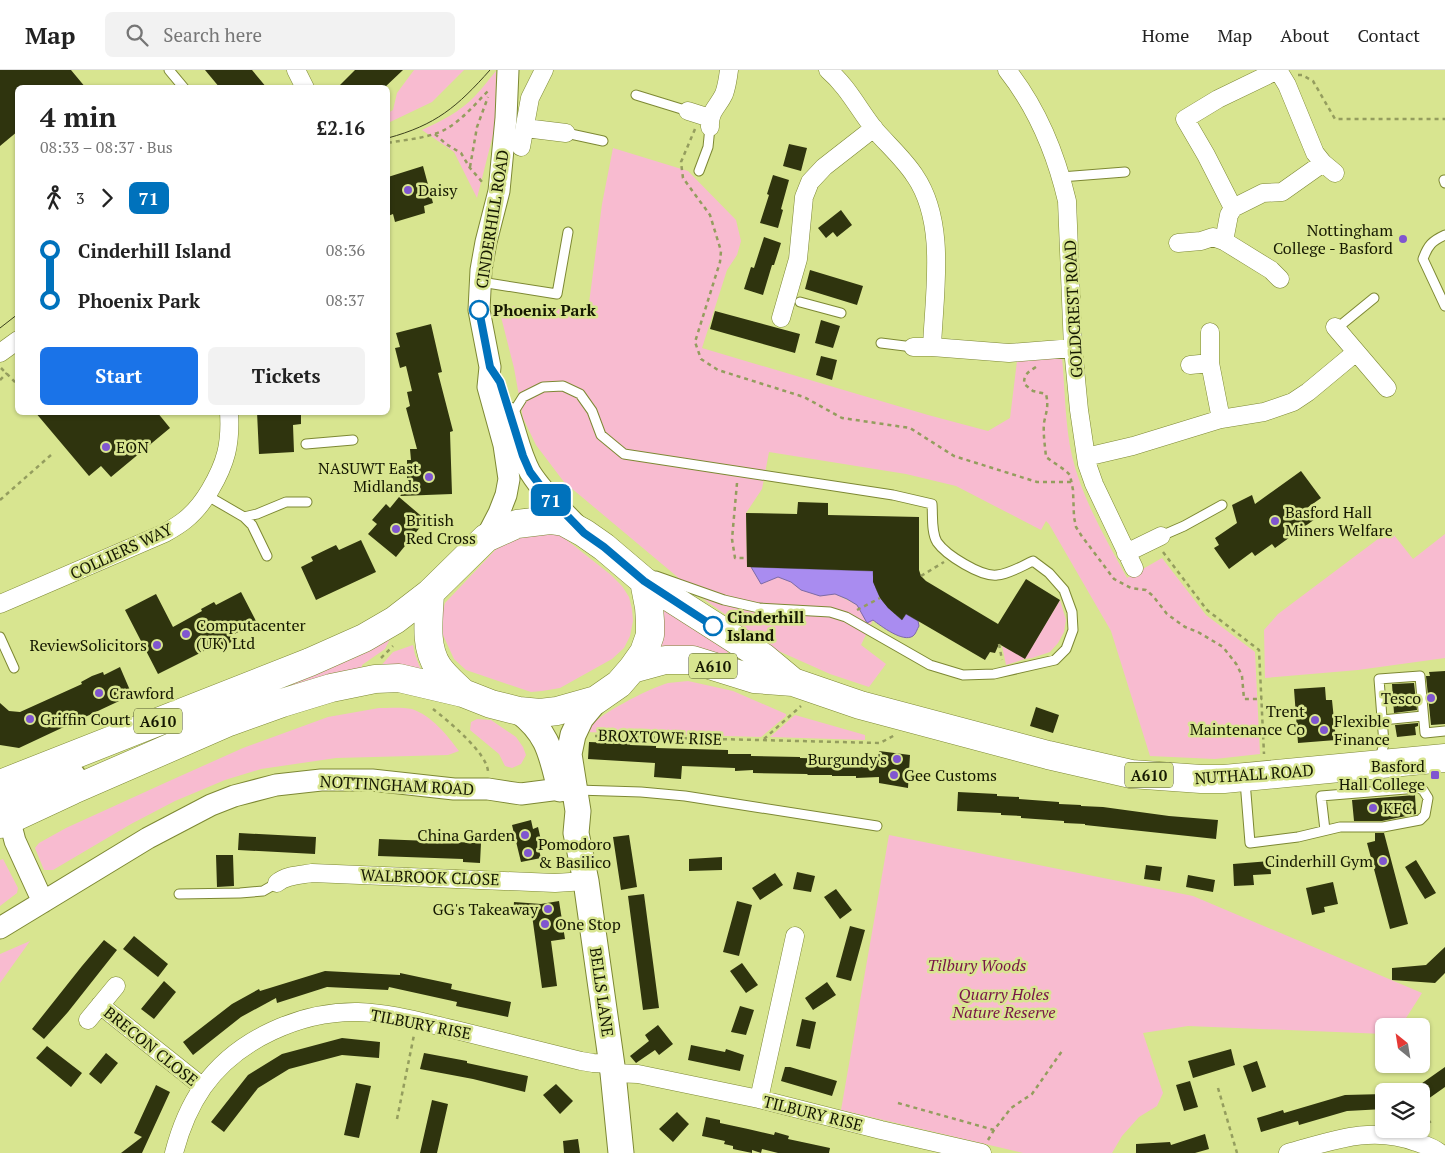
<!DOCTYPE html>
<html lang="en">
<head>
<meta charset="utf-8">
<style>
  body { margin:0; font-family:"PT Serif",serif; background:#f2f2f2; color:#222; height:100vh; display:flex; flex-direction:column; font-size:19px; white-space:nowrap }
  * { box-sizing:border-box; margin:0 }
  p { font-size:16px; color:#767676 }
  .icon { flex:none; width:28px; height:28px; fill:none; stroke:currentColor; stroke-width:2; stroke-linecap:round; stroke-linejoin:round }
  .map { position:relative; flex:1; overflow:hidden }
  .side { position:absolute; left:15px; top:15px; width:375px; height:330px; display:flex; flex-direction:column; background:#fff; border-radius:8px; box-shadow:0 1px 4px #0004 }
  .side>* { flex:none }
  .badge { padding:0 10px; border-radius:8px; font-size:18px; line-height:32px }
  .needle { width:32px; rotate:330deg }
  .fabs { position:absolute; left:1375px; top:948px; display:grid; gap:10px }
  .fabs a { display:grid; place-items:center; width:55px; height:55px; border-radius:8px; background:#fff; box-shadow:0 1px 4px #0004; font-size:25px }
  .map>.badge { position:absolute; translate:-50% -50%; box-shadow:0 0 0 2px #fff }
  .legs { display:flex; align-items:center; gap:8px; height:55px; padding:0 25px; font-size:16px }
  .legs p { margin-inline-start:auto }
  .headline { display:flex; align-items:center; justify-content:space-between; height:85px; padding:0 25px }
  h1 { font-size:28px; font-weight:800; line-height:38px }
  .primary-button { display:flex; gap:10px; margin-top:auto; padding:10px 25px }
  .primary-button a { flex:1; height:58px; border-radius:8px; background:#1a73e8; color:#fff; font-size:20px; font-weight:800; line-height:58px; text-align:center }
  .primary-button a+a { background:#f2f2f2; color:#222 }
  ul { padding:0 25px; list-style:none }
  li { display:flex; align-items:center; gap:18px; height:50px; font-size:19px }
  li i { display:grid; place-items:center; width:8px; height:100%; margin:0 6px; background:currentColor }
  li i::after { content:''; width:12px; height:12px; margin:-6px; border:4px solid; border-radius:50%; background:#fff }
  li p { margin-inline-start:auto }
  li:first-child i { background:linear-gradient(#0000 50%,currentColor 0) }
  li:last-child i { background:linear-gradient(currentColor 50%,#0000 0) }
  header { display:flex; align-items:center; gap:30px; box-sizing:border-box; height:70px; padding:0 25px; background:#fff; border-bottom:1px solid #e0e0e0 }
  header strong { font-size:24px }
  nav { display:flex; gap:28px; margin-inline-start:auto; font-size:18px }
  .search { width:350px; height:45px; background:#f2f2f2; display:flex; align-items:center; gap:12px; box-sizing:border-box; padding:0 18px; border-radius:8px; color:#767676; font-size:19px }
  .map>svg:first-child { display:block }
</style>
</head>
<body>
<header>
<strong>Map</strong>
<div class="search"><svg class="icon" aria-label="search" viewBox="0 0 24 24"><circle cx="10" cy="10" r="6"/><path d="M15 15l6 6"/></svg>Search here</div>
<nav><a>Home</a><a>Map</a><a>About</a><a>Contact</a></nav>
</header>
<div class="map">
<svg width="1445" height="1083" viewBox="0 0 1445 1083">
  <rect width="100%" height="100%" fill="#d8e590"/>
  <path fill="#f8bbd0" d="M414,0H464L432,32L388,53V43L393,40L397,23Z
    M496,1L495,57L477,128L454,82L422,60C441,51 460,42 475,26C483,18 489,9 496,1Z
    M613,78L688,101L736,150L741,171L737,185L727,200L702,278L928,345L988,361L1010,348L1017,291L1062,287C1065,319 1065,355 1072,386C1082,429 1106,469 1127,508L1162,488L1206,545L1255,582L1260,684L1215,689L1150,686L1111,561L1049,454L1046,451L1041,460L956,416L906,404L769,382L762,419L746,443L747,497H751L761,514L778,507L791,512L801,520L820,526L835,524L857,535L873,550L861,575L886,594L869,617L830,604L774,579L705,530L564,412L536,375L523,348L514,298L498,235L588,241L602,134Z
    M1390,460L1413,489L1445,464V588L1358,600L1265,608L1264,560L1278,544Z
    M552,462L563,467L611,505L622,516L629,527L632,539L633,551L630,566L624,578L612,589L560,618L542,621L531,622L466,600L454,589L443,565L441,548L445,533L500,475L513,467Z
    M1060,530L1066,550L1064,562L1058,573L1050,582L1032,588L1025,589L1006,595L1002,576L1025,588Z
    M662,531L729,578L726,589L655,583Z
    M392,565L385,579L362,595L361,602L264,630L134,675L77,699L133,673Z
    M413,575L415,585L421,600L379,598L393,582Z
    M688,611L733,621L786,644V646L761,667L585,662C594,646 650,618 668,613C675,612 681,612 688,611Z
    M379,638C389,638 402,637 412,639C432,646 447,665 459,681L448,685L336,688L261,699L225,710L175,731L131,754L53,800H44L35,778L39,773L66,758L167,712L243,678L328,647Z
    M795,645L865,665V670L770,667Z
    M477,649L491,650L516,667L523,677L526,685L521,694L512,698L505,696L499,684L470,660L471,652Z
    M889,765L1193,826L1422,923L1401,956H1384V964L1188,956L1143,963L1163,1023L1157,1036L1139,1047L1122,1066L1112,1083H1023L841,1040Z
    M3,789L18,818L17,823L0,836V790Z
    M30,871L0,913V884Z"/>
  <path fill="#a98cf0" stroke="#7d69a8" d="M751,497L873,501C874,524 884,535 902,550L906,544L918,551L919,556C917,559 916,564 913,566C903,573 881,556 873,550L867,553L857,535L847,529L835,524L820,526L801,520L791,512L778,507L761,514Z"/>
  <path fill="#2f340e" d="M0,0H71L86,18H18V61L0,76Z
    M205,0H252L267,18H220Z
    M355,0H403L384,18H337Z
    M789,74L807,78L801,101L783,96Z
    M423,96L433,133L424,136L425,143L395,152L393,144L388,146V107Z
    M773,105L789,110L781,139L783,140L778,158L760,153L769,125L767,124Z
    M841,140L852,155L837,167L833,162L826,168L818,158Z
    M764,167L781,173L774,195H772L763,225L744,219L751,197L754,198Z
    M810,200L863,216L857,235L805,219Z
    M715,241L800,264L795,283L710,259Z
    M821,250L840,256L833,278L815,273Z
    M431,254L442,302L438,303L453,361L450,362L452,424L400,426L407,417V390H411L410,379H417L406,338L410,336L407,322L412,321L406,296L400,298L395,278L400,277L396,263Z
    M821,286L837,290L832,310L816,305Z
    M35,342H157L170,358L111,407L101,396L89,406Z
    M257,342H301V354L293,355L294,382L259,384Z
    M1301,401L1321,428L1307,438L1315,449L1275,478L1272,474L1255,486L1252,482L1229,499L1214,478L1219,475L1215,468L1237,453L1232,435L1252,425L1255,434Z
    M399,427L426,450L396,487L368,464L377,454L372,450L386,434L390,438Z
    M798,432L828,433V445L919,447V500L921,506L926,511L998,554L1026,509L1060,530L1025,589L999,574L995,583L990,582L985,590L906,544L902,550L888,538L880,528L873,512V501L747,497L746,443L797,444Z
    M361,470L376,502L316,530L301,497L313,491L311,487L336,475L339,480Z
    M241,522L257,553L232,565L235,570L220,578L218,574L158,604L125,540L156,524L173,557L202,541L201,539L214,532L216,535Z
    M120,597L132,625L19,678L0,675V633L9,641L20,642L82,614L81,612L92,606L103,602L104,605Z
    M1445,601V654L1431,655L1426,606H1430L1429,602Z
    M1414,613L1417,640L1394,643L1392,614Z
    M1325,617L1326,630H1332L1336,670L1298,673L1294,619Z
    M1036,637L1059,645L1053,663L1030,656Z
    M1418,653V656L1415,657L1416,665L1397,667L1395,655Z
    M615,670H631L630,675L656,676V678L728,680V684H751V686L800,687V688L848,689V691L879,690V681L910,685L908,718L879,713V707L856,708V706H832V705H808L807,704L753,703V700L735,701V698L709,697L682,696L681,709L654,707L655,693L588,689L589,672L615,673Z
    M958,722L997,724V726L1019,727V729L1059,732V734L1081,735V736L1103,737L1169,746L1218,750L1216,769L1085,755V754L1064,753V751L1021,748V746L1001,745V743L957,741Z
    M1415,725L1416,744L1382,751H1354L1352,730Z
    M531,750L533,759L538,757L543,779L539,780L541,788L521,792L512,755Z
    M239,763L316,767L315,784L238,780Z
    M1375,763H1384L1408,854L1390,859L1367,773L1375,771Z
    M629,765L637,817L621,820L613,767Z
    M379,769L481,773L480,793L463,792V789L378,786Z
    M216,785H233L234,816L217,817Z
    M722,787V800L689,801V789Z
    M1416,790L1436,823L1425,829L1405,797Z
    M1270,791L1271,804L1253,805L1254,815L1234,816L1233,794Z
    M1146,795L1162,797L1160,811L1144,809Z
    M797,802L815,806L811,822L793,819Z
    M775,803L783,815L760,830L752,818Z
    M1188,805L1215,810L1213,822L1186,817Z
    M1333,812L1338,834L1324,837L1325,842L1312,845L1306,818Z
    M836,819L852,840L840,849L824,827Z
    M644,824L659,938L643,940L628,826Z
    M559,831L565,869L551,871L557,916L542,918L532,845L513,844L514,832L541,834Z
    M737,831L752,835L739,886L723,882Z
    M850,856L865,860L851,911L836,907Z
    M134,866L168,894L158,907L123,879Z
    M104,870L117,880L68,942L44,969L32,959L82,896Z
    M1445,877V903L1435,913L1392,910V898L1426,895Z
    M742,893L758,915L746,923L730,901Z
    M325,901L400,905V903L452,914L451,919L511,932L508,947L456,936L457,932L389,917L388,920L327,917L277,933L276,928L241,947L193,985L183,972L232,934L259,919L260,921Z
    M164,911L176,922L154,949L141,939Z
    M827,912L836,925L813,940L805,928Z
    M740,936L754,940L746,965L731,962Z
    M802,949L816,952L810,979L796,976Z
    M658,955L673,974L659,985L655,980L636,993L630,986L649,971L645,965Z
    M342,968L380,972L379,988L342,985L289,999L258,1018L224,1062L211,1052L248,1005L282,984Z
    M691,975L725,982L726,979L744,985L740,1001L688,990Z
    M47,976L82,1003L71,1017L36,988Z
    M1231,979L1235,995L1193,1008L1188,991Z
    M106,983L118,993L101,1014L89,1004Z
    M424,983L467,991V993L528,1006L525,1022L473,1009L420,999Z
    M1257,991L1266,1017L1252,1022L1243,996Z
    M785,997H790L837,1011L832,1026L781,1011Z
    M1445,997V1017L1428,1029L1418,1016Z
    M1190,1011L1198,1037L1184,1041L1176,1015Z
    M356,1013L371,1016L359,1068L344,1065Z
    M556,1014L573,1031L560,1044L543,1025Z
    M156,1015L170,1022L142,1083H121L142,1067L134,1063Z
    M1384,1024V1039L1347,1041L1299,1055L1298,1051L1261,1062L1257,1048L1283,1040L1284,1043L1345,1025Z
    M432,1030L448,1034L437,1083H420Z
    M677,1042L689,1054L673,1072L659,1059Z
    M706,1047L720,1050V1053L748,1059L774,1065L775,1062L789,1066L788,1069L830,1078L829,1083H778L762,1079L761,1083L752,1080V1083L733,1079V1076L724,1074L725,1071L702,1066Z
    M1205,1064L1209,1079L1195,1083H1136V1074L1170,1072L1171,1075Z
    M578,1069L580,1083H564L563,1071Z"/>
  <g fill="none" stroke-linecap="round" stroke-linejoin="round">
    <g stroke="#7d8833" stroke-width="11">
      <path id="service" d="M169,0L184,18
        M636,25L688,41
        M566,63L603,71
        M699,101L708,77L710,57
        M1061,107L1125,102
        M1444,110L1445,113
        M1445,165C1432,171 1428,175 1423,189L1445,236
        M481,212L557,224L568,162
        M800,232L841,243
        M1336,259L1374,228
        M881,273L913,277
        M511,346L523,327L543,317L563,316L580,324L592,341L601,365L624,384L893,425L932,434C933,445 931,462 937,472C946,485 981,507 997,505C1009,504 1022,496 1033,491L1049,503L1064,520L1072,542L1073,560L1066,579L1055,590L994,604L963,605L930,595L846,547L830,542L759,538L724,530L656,506
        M306,374L353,370
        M206,425L244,447L257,444L286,432H307
        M244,447L252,455L267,486
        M1161,466L1184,456L1222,435
        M0,567L14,598
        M1382,650L1423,646
        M1379,691L1384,674L1379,609L1420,606L1425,663L1445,661
        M1245,711L1250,773L1298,767L1340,757H1383L1420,750L1425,745L1428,728L1423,720L1418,718L1321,726L1325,760
        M577,720L641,722L685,726L877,756
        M179,824L240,823L263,821L277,813"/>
    </g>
    <g stroke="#7d8833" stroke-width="19">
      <path id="minor" d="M296,0L305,18
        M828,0C848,17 859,40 875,60C888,75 904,89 915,106C947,153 934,223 932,277
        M1007,0C1037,38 1056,84 1067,131L1073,278L1079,340L1087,394L1094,414L1134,498
        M1278,0L1218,29L1185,49L1206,85L1233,138L1263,123L1282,122L1323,93
        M1278,0L1287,15L1315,83L1323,93L1335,103
        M688,41L710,48
        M710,57C709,41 718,37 724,24C727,16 728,8 729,0
        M525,58L566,63
        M521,77L530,28L544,0
        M1224,171L1229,145L1233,138
        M1178,173L1201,171L1213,167L1224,171L1271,200L1280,209
        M781,248L798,189L804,127L810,112L824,97L874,58
        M1335,257L1387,318
        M1210,262V293L1221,349
        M913,277H932L1009,283L1073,278
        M0,283L18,270
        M1190,295L1210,293
        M1086,387L1133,376L1221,349L1264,342L1293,332L1308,322L1355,283
        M1126,483L1161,466
        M0,534L165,463C172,459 179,455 185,450C195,442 203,432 210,420C226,393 231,374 229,342
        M277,813C286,805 300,805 312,803L555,813L586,811
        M100,935L203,1017
        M88,950L116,916
        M613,1003L638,1004L759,1029L881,1060L982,1083
        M759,1029L795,866
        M174,1083C180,1060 189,1037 203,1017C237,969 301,941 358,942C390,943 421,952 452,959C495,970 538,980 581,991L593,993L611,994
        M1288,1083C1332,1071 1371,1055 1416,1072C1425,1075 1433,1077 1440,1083"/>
    </g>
    <g stroke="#7d8833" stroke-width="23">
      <path id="tertiary" d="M509,343C516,362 520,384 530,402C543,423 562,440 579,458
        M486,468L499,443L506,425L509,409L504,375L488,317L490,297L479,240L481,200L486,172L499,121L506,48L508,0
        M6,736L15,771L43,832
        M0,737L75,705
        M0,858L148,768L211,735L234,726L276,715L321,710H372L454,719H488L521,724L560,719"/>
    </g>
    <g stroke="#7d8833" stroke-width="27">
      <path id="secondary" d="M596,630L581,648L573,665L569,684L578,741L576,763L586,811L613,1003L621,1083
        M519,641C549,664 551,684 560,719"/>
    </g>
    <g stroke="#7d8833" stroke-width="29">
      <path id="trunk" d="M430,523C429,548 424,576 438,597C445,607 455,615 463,623
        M632,599L665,590H693L754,609L793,612L860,635L1048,685L1131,704L1201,709H1224L1445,688
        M0,714L310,592L364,568L395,550L430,523L486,468L517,454L550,450L564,452L584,463L604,477L644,511L763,587L793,612
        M0,754L73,720L229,652L282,633L331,618L375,609L399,608L463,623L491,634L519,641L540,643L557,641L596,630L619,614L632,599L644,582L650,565V551L649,537L644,511"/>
    </g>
    <path stroke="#949d5e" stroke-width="2.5" stroke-dasharray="4 4" stroke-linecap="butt" d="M1298,5H1302L1313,11L1335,49H1445
      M695,59L681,92L683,108L710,145L721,181L720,192L695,272L701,289L718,300L804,327L842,348L910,358L954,386L1037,412H1072
      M435,64L446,74L461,83L470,98L483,113
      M388,73C403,70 419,69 434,64C456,58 473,36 489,20
      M470,97L477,57L488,27
      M1036,297C1028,302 1024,304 1024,314L1033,321L1046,324C1049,337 1046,342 1044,353C1043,364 1045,376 1046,387L1066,401L1070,405L1073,420L1074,447L1076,457L1081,465L1114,509L1131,518L1146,520L1153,526L1167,544L1178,552L1185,557L1198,562L1223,577L1237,595L1242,606L1244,629H1262
      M1,298L18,315
      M0,310L7,303
      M737,413L732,469L735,488H746
      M0,430L51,385
      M1163,482L1207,540L1259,580L1264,684
      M921,506L944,492
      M857,540L880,528
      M999,574L1002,590
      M381,588L393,576
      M433,639C447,650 489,684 488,703
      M595,666L880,673L895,665
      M764,669L801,636
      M1218,1018L1237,1083
      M898,1033L994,1060
      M397,1049L414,965
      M1421,1058L1434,1049
      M988,1070L994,1060L1011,1038L1032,1024L1062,981"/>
    <use href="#service" stroke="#fff" stroke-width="9"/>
    <use href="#minor" stroke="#fff" stroke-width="18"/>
    <use href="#tertiary" stroke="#fff" stroke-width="21"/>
    <use href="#secondary" stroke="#fff" stroke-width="25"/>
    <use href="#trunk" stroke="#fff" stroke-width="28"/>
    <path stroke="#3b401d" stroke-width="1" d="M388,68C436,55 457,37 490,0
      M0,258L18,244"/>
  </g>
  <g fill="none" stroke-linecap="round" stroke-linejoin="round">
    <g stroke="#fff" stroke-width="11">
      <path id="line-1" d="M479,240L490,297L500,312L523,386L530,402L548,426L584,463L604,477L644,511L713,556"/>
    </g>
    <use href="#line-1" stroke="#0072bc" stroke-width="8"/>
  </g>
  <g fill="#8056d0" stroke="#d8e590" stroke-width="2">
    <circle cx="408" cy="120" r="5"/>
    <circle cx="1403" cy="169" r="5"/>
    <circle cx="106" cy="377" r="5"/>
    <circle cx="429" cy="407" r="5"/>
    <circle cx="1275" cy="451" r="5"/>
    <circle cx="396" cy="459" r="5"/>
    <circle cx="186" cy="564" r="5"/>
    <circle cx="157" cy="575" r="5"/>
    <circle cx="99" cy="623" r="5"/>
    <circle cx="1431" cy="628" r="5"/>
    <circle cx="30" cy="649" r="5"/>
    <circle cx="1315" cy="650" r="5"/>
    <circle cx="1324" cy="660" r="5"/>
    <circle cx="897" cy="689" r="5"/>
    <circle cx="894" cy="705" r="5"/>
    <rect x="1430" y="700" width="10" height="10" rx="2.5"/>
    <circle cx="1373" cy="738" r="5"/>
    <circle cx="525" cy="765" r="5"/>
    <circle cx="528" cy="783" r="5"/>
    <circle cx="1383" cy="791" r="5"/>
    <circle cx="548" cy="839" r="5"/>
    <circle cx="545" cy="854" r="5"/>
  </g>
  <g fill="#fff" stroke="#0072bc" stroke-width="2.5">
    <circle cx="479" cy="240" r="9"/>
    <circle cx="713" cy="556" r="9"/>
  </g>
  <g text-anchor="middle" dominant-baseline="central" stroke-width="5" stroke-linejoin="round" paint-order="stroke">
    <g fill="#d8e590" stroke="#50562c" stroke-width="1">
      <rect x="689" y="583.5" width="48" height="25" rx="4"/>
      <rect x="134" y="638.5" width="48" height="25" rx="4"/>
      <rect x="1125" y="692.5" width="48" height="25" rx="4"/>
    </g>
    <g font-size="15" font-weight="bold" fill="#151801">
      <text x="713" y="596">A610</text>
      <text x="158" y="651">A610</text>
      <text x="1149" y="705">A610</text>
    </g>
    <g font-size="16" fill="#151801" stroke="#d8e590" text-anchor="start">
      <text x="418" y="120">Daisy</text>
      <text x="1393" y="160" text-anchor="end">Nottingham<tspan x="1393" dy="18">College - Basford</tspan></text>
      <text x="116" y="377">EON</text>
      <text x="419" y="398" text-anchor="end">NASUWT East<tspan x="419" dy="18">Midlands</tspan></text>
      <text x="1285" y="442">Basford Hall<tspan x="1285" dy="18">Miners Welfare</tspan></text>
      <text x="406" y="450">British<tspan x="406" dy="18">Red Cross</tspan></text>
      <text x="196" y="555">Computacenter<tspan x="196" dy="18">(UK) Ltd</tspan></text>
      <text x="147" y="575" text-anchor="end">ReviewSolicitors</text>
      <text x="109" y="623">Crawford</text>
      <text x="1421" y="628" text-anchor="end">Tesco</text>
      <text x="1305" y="641" text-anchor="end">Trent<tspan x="1305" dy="18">Maintenance Co</tspan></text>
      <text x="40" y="649">Griffin Court</text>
      <text x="1334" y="651">Flexible<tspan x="1334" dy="18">Finance</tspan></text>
      <text x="887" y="689" text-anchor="end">Burgundy's</text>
      <text x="1425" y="696" text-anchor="end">Basford<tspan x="1425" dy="18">Hall College</tspan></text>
      <text x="904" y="705">Gee Customs</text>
      <text x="1383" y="738">KFC</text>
      <text x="515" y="765" text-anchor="end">China Garden</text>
      <text x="538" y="774">Pomodoro<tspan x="538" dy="18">&amp; Basilico</tspan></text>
      <text x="1373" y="791" text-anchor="end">Cinderhill Gym</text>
      <text x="538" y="839" text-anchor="end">GG's Takeaway</text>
      <text x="555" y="854">One Stop</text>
    </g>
    <g font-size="16" fill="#151801" stroke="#d8e590">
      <text transform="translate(492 149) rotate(-81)">CINDERHILL ROAD</text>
      <text transform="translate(1073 239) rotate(-93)">GOLDCREST ROAD</text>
      <text transform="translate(121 481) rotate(-25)">COLLIERS WAY</text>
      <text transform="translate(660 667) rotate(2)">BROXTOWE RISE</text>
      <text transform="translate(1254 704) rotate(-4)">NUTHALL ROAD</text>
      <text transform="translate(397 715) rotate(3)">NOTTINGHAM ROAD</text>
      <text transform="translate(430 807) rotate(2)">WALBROOK CLOSE</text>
      <text transform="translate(602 922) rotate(82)">BELLS LANE</text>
      <text transform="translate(421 954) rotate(11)">TILBURY RISE</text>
      <text transform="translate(151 976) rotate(39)">BRECON CLOSE</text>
      <text transform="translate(813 1043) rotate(14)">TILBURY RISE</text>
    </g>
    <g font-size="16" font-weight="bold" fill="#151801" stroke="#d8e590" text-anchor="start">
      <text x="493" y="240">Phoenix Park</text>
      <text x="727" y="547">Cinderhill<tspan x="727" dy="18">Island</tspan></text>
    </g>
    <g font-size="16" font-style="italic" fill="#781547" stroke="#d8e590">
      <text x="977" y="895">Tilbury Woods</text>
      <text x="1004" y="924">Quarry Holes<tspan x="1004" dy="18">Nature Reserve</tspan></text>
    </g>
  </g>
</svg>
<div class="fabs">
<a><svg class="needle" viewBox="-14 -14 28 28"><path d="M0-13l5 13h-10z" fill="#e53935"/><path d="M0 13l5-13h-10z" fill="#767676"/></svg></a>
<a><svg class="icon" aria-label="layers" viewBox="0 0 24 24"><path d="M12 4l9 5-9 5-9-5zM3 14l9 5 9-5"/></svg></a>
</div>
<b class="badge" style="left:551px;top:430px;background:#0072bc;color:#fff">71</b>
<section class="side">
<div class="headline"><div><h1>4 min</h1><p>08:33 – 08:37 · Bus</p></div><b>£2.16</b></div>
<div class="legs"><svg class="icon" aria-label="walk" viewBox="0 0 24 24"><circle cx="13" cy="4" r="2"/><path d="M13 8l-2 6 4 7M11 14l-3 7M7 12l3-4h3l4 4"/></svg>3<svg class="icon" aria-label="forward" viewBox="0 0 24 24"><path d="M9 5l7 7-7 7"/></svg><b class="badge" style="background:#0072bc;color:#fff">71</b></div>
<ul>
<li><i style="color:#0072bc"></i><b>Cinderhill Island</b><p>08:36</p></li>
<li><i style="color:#0072bc"></i><b>Phoenix Park</b><p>08:37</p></li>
</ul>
<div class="primary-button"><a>Start</a><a>Tickets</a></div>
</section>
</div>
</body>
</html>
